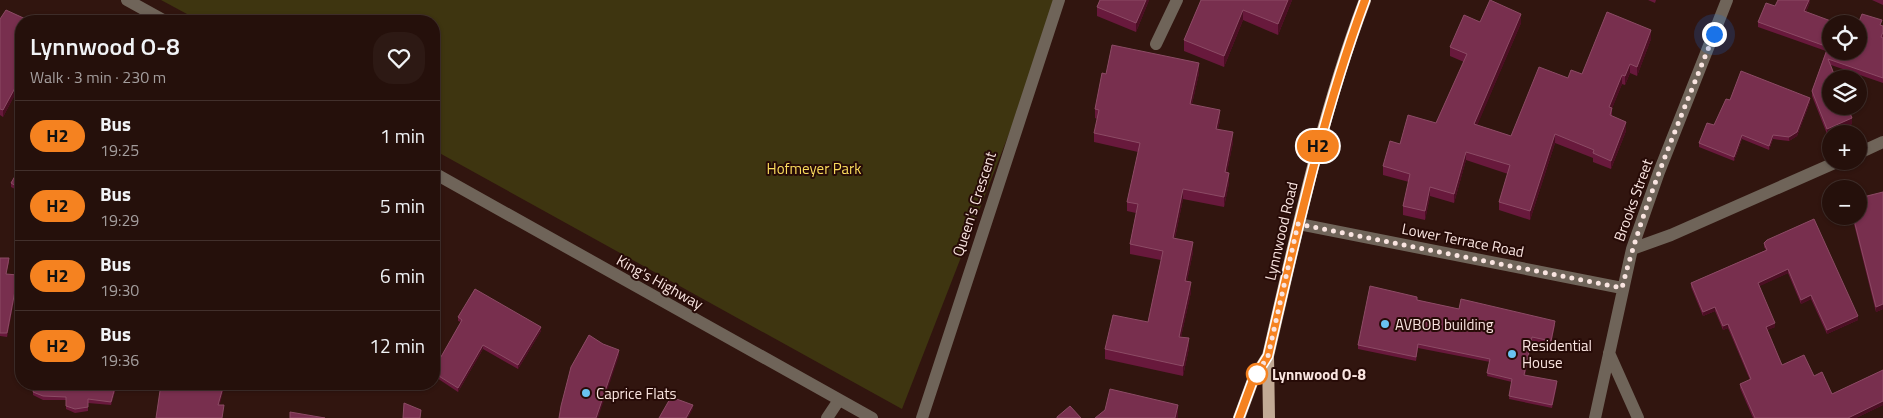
<!DOCTYPE html>
<html lang="en">
<head>
<meta charset="utf-8">
<style>
  body { margin:0; font-family:"Titillium Web",sans-serif; background:#2d1914; color:#f1f3f6; height:100vh; display:flex; flex-direction:column; font-size:19px; white-space:nowrap }
  * { box-sizing:border-box; margin:0 }
  p { font-size:16px; color:#a39d9d }
  .icon { flex:none; width:28px; height:28px; fill:none; stroke:currentColor; stroke-width:2; stroke-linecap:round; stroke-linejoin:round }
  .map { position:relative; flex:1; overflow:hidden }
  .side { position:absolute; left:15px; top:15px; width:425px; height:375px; display:flex; flex-direction:column; background:#25100b; border-radius:20px; box-shadow:0 1px 4px #0004,0 0 0 1px #42302c }
  .side>* { flex:none }
  .badge { padding:0 10px; border-radius:16px; font-size:18px; line-height:32px }
  .controls { position:absolute; left:1822px; top:15px; display:grid; gap:10px }
  .controls a { display:grid; place-items:center; width:45px; height:45px; border-radius:50%; background:#25100b; box-shadow:0 1px 4px #0004,0 0 0 1px #42302c; font-size:25px }
  .you { position:absolute; width:25px; height:25px; margin:-12px; border:4px solid #fff; border-radius:50%; background:#1a73e8; box-shadow:0 0 0 8px #1a73e833 }
  .map>.badge { position:absolute; translate:-50% -50%; box-shadow:0 0 0 2px #fff }
  .round { display:grid; place-items:center; flex:none; width:52px; height:52px; border-radius:20px; background:#2d1914 }
  .overview { display:flex; align-items:center; justify-content:space-between; height:85px; padding:0 15px }
  h1 { font-size:24px; font-weight:600; line-height:38px }
  ul { padding:0; list-style:none }
  li { display:flex; align-items:center; gap:15px; height:70px; padding:0 15px; border-top:1px solid #42302c }
  li div { flex:1 }
  li b { display:block; font-size:19px }
  li em { font-style:normal }
  li .badge { min-width:55px; font-weight:700; text-align:center }
  .map>svg:first-child { display:block }
</style>
</head>
<body>
<div class="map">
<svg width="1883" height="418" viewBox="0 0 1883 418">
  <rect width="100%" height="100%" fill="#31150f"/>
  <path fill="#3e3510" d="M161,0H1061L902,409L434,150V21H200Z"/>
  <g fill="none" stroke-linecap="round" stroke-linejoin="round">
    <path stroke="#6f6459" stroke-width="12" d="M127,0L165,21
      M1156,44L1177,0
      M1859,153L1883,142
      M434,173L872,418
      M1299,224L1622,288
      M1632,249L1671,235L1839,161
      M1609,353L1638,418
      M827,418L839,400
      M922,418L1059,0
      M1595,418L1632,249L1659,172L1727,0"/>
    <path stroke="#c2aa95" stroke-width="12" d="M1268,356L1269,418
      M1239,418L1253,380L1268,356C1296,236 1321,116 1365,0"/>
  </g>
  <path fill="#68193c" d="M1100,0H1149L1136,32L1097,16V7Z
    M1201,0H1292L1278,35L1243,20L1224,67L1184,51V40Z
    M1648,0H1656L1655,3Z
    M1810,0V2L1806,12L1831,51L1882,26L1883,38V83L1831,65L1852,124L1827,134L1812,96V91L1826,51L1758,27V22L1775,6Z
    M1872,0H1883V5Z
    M0,19L21,21V83L3,117L0,115Z
    M1480,22L1521,23L1477,125L1511,136L1568,78L1582,74L1651,39L1637,76L1630,73L1625,85L1622,84L1612,108V116L1626,131L1611,169L1593,162V158L1555,143L1530,220L1499,210V202L1508,174L1466,160L1454,203L1430,196L1425,220L1403,215V206L1409,182L1383,175V166L1400,144L1436,123L1464,62L1450,56V47Z
    M1199,73L1192,104L1220,120L1218,129L1233,142L1227,172L1229,183L1224,207L1183,199L1175,238L1193,252L1187,281L1191,292L1181,337L1189,348L1183,376L1105,359V349L1148,322L1161,260L1130,254V244L1136,213L1127,211V202L1138,152L1094,142V133L1097,119L1095,118V109L1106,74Z
    M1730,100L1810,102L1797,136L1789,141L1773,139L1769,150L1742,139L1734,161L1699,147V143L1714,125Z
    M21,166V192L11,187V183Z
    M1883,192V309L1876,312L1852,216H1859Z
    M1764,243L1858,320L1827,334L1811,299L1801,304L1788,273L1759,286L1775,327L1767,330L1782,365L1814,376L1832,394L1883,370V405L1856,418H1753L1740,388V384L1750,380L1728,328L1723,330L1715,311L1703,316L1691,287V283L1766,250L1764,247Z
    M0,258L9,262L6,274L18,279L7,337L0,336Z
    M1417,300L1459,309L1555,325L1551,344L1532,341L1525,375L1557,385L1552,408L1509,399L1512,382L1487,376L1490,362L1418,348L1416,361L1358,349V345Z
    M458,317L541,331L518,369L483,349L458,392L434,376V369L461,322L458,321Z
    M35,384H117L111,405L88,403V411L75,413L66,409V400H43L33,395V392Z"/>
  <path fill="#4b0e23" d="M1146,0H1149L1136,32V23Z
    M1288,0H1292L1278,35V24Z
    M1809,0H1810V2L1804,16V11Z
    M1243,10V20L1224,67V56Z
    M1521,14V23L1474,133V124Z
    M1651,30V39L1637,76V67Z
    M1199,63V73L1190,113V104Z
    M1630,64V73L1625,85V76Z
    M1622,75V84L1609,116V107Z
    M21,77V83L3,117V110Z
    M1810,98V102L1797,136L1789,141V137Z
    M1220,110V120L1216,138V129Z
    M1852,118V124L1827,134V129Z
    M1626,122V131L1611,169V161Z
    M1233,132V142L1225,182V172Z
    M1555,134V143L1530,220V211Z
    M1742,135V139L1734,161V157Z
    M1773,135V139L1769,150V146Z
    M1466,152V160L1454,203V194Z
    M1229,173V183L1224,207V197Z
    M1430,187V196L1425,220V211Z
    M1183,189V199L1173,247V238Z
    M1193,242V252L1185,290V281Z
    M1788,269V273L1758,287V283Z
    M18,275V279L7,337V333Z
    M1191,282V292L1179,346V337Z
    M1811,295V299L1801,304V300Z
    M1883,304V309L1876,312V307Z
    M1715,307V311L1703,316V312Z
    M1858,316V320L1827,334V330Z
    M1775,323V327L1766,331V327Z
    M1728,324V328L1723,330V326Z
    M541,327V331L518,369V365Z
    M1532,337V341L1524,378V375Z
    M1189,338V348L1183,376V366Z
    M483,345V349L458,392V388Z
    M619,350V356L598,418H596Z
    M1557,381V385L1552,408V405Z
    M116,384H117L111,405V402Z
    M224,384V388L218,412V405Z
    M1883,401V405L1856,418H1848Z
    M693,405V409L688,418H686Z
    M1178,405V418H1175Z"/>
  <path fill="#782f4e" stroke="#8c4b65" d="M1100,0H1146L1136,23L1097,7Z
    M1201,0H1288L1278,24L1243,10L1224,56L1184,40Z
    M1490,0L1521,14L1474,124L1511,136L1539,67L1568,78L1571,70L1582,74L1607,12L1651,30L1637,67L1630,64L1625,76L1622,75L1609,107L1612,108L1610,115L1626,122L1611,161L1593,153L1594,150L1555,134L1530,211L1499,202L1510,165L1466,152L1454,194L1430,187L1425,211L1403,206L1410,174L1383,166L1390,141L1400,144L1408,115L1436,123L1467,54L1450,47L1464,15L1480,22Z
    M1778,0H1809L1804,11L1839,24H1831V51H1859V24H1858L1862,14L1882,20L1880,25L1883,26V32L1881,37L1883,38V78L1828,59L1836,79H1831V106H1847L1852,118L1827,129L1812,91L1828,47L1758,22L1766,3L1775,6Z
    M6,10L30,21H21V77L3,110L0,109V19Z
    M1112,45L1199,63L1190,104L1220,110L1216,129L1233,132L1225,172L1229,173L1224,197L1183,189L1173,238L1193,242L1185,281L1191,282L1179,337L1189,338L1183,366L1105,349L1113,315L1148,322L1163,251L1130,244L1138,204L1127,202L1140,143L1094,133L1099,110L1095,109L1102,73L1106,74Z
    M1741,71L1810,98L1797,132L1789,137L1773,135L1769,146L1742,135L1734,157L1699,143L1707,123L1714,125L1726,99L1730,100Z
    M21,166V189L11,183Z
    M1883,192V304L1876,307L1853,216H1859V198Z
    M1814,219L1858,316L1827,330L1811,295L1801,300L1788,269L1758,283L1775,323L1766,327L1782,365L1804,355L1814,376L1822,372L1832,394L1883,370V401L1848,418H1755L1740,384L1751,379L1728,324L1723,326L1715,307L1703,312L1691,283L1767,250L1764,243L1767,240Z
    M0,258H9L6,274L18,275L7,333H0Z
    M1370,286L1417,297V300L1459,309L1461,299L1555,321L1551,341L1532,337L1524,375L1557,381L1552,405L1509,396L1512,379L1487,373L1490,359L1418,344L1416,357L1358,345Z
    M475,289L541,327L518,365L483,345L458,388L434,373V369L462,320L458,317Z
    M589,335L603,344L619,350L596,418H559L561,406L571,367Z
    M35,384H116L111,402L88,399V407L75,409L66,406V397L43,396L33,392Z
    M161,384H224L218,405H224L222,418H156Z
    M1110,389L1178,405L1175,418H1095L1105,410Z
    M671,397L693,405L686,418H659Z
    M404,403L421,410L420,418H403Z
    M1070,406L1081,418H1057V417Z
    M290,412L325,418H290Z"/>
  <g fill="none" stroke-linecap="round" stroke-linejoin="round">
    <g stroke="#fff" stroke-width="11">
      <path id="line" d="M1239,418L1253,380L1268,356C1296,236 1322,116 1365,0"/>
    </g>
    <use href="#line" stroke="#f58220" stroke-width="8"/>
    <path stroke="#f9e4e0" stroke-width="5" stroke-dasharray="0 9" d="M1257,374L1253,380L1268,356L1298,224L1622,288C1644,201 1681,118 1714,34"/>
  </g>
  <g fill="#69c3f1" stroke="#270b07" stroke-width="2">
    <circle cx="1385" cy="324" r="5"/>
    <circle cx="1512" cy="354" r="5"/>
    <circle cx="586" cy="393" r="5"/>
  </g>
  <circle fill="#fff" stroke="#f58220" stroke-width="2.5" cx="1257" cy="374" r="10"/>
  <g text-anchor="middle" dominant-baseline="central" stroke-width="4" stroke-linejoin="round" paint-order="stroke">
    <g font-size="15" fill="#fadb5d" stroke="#270b07">
      <text x="814" y="168">Hofmeyer Park</text>
    </g>
    <g font-size="15" fill="#f9e4e0" stroke="#270b07">
      <text transform="translate(1633 200) rotate(-70)">Brooks Street</text>
      <text transform="translate(974 204) rotate(-72)">Queen's Crescent</text>
      <text transform="translate(1281 231) rotate(-77)">Lynnwood Road</text>
      <text transform="translate(1463 240) rotate(11)">Lower Terrace Road</text>
      <text transform="translate(660 282) rotate(29)">King's Highway</text>
    </g>
    <g font-size="15" fill="#f9e4e0" stroke="#270b07" text-anchor="start">
      <text x="1395" y="324">AVBOB building</text>
      <text x="1522" y="345">Residential<tspan x="1522" dy="17">House</tspan></text>
      <text x="596" y="393">Caprice Flats</text>
    </g>
    <g font-size="15" font-weight="bold" fill="#f9e4e0" stroke="#270b07" text-anchor="start">
      <text x="1272" y="374">Lynnwood O-8</text>
    </g>
  </g>
</svg>
<div class="controls">
<a><svg class="icon" aria-label="locate" viewBox="0 0 24 24"><circle cx="12" cy="12" r="6"/><path d="M12 2v4M12 18v4M2 12h4M18 12h4"/></svg></a>
<a><svg class="icon" aria-label="layers" viewBox="0 0 24 24"><path d="M12 4l9 5-9 5-9-5zM3 14l9 5 9-5"/></svg></a>
<a>+</a>
<a>−</a>
</div>
<div class="you" style="left:1714px;top:34px"></div>
<b class="badge" style="left:1318px;top:146px;background:#f58220;color:#111">H2</b>
<section class="side">
<div class="overview"><div><h1>Lynnwood O-8</h1><p>Walk · 3 min · 230 m</p></div><a class="round"><svg class="icon" aria-label="heart" viewBox="0 0 24 24"><path d="M12 20l-8-8c-3-5 5-10 8-4 3-6 11-1 8 4z"/></svg></a></div>
<ul>
<li><span class="badge" style="background:#f58220;color:#111">H2</span><div><b>Bus</b><p>19:25</p></div><em>1 min</em></li>
<li><span class="badge" style="background:#f58220;color:#111">H2</span><div><b>Bus</b><p>19:29</p></div><em>5 min</em></li>
<li><span class="badge" style="background:#f58220;color:#111">H2</span><div><b>Bus</b><p>19:30</p></div><em>6 min</em></li>
<li><span class="badge" style="background:#f58220;color:#111">H2</span><div><b>Bus</b><p>19:36</p></div><em>12 min</em></li>
</ul>
</section>
</div>
</body>
</html>
